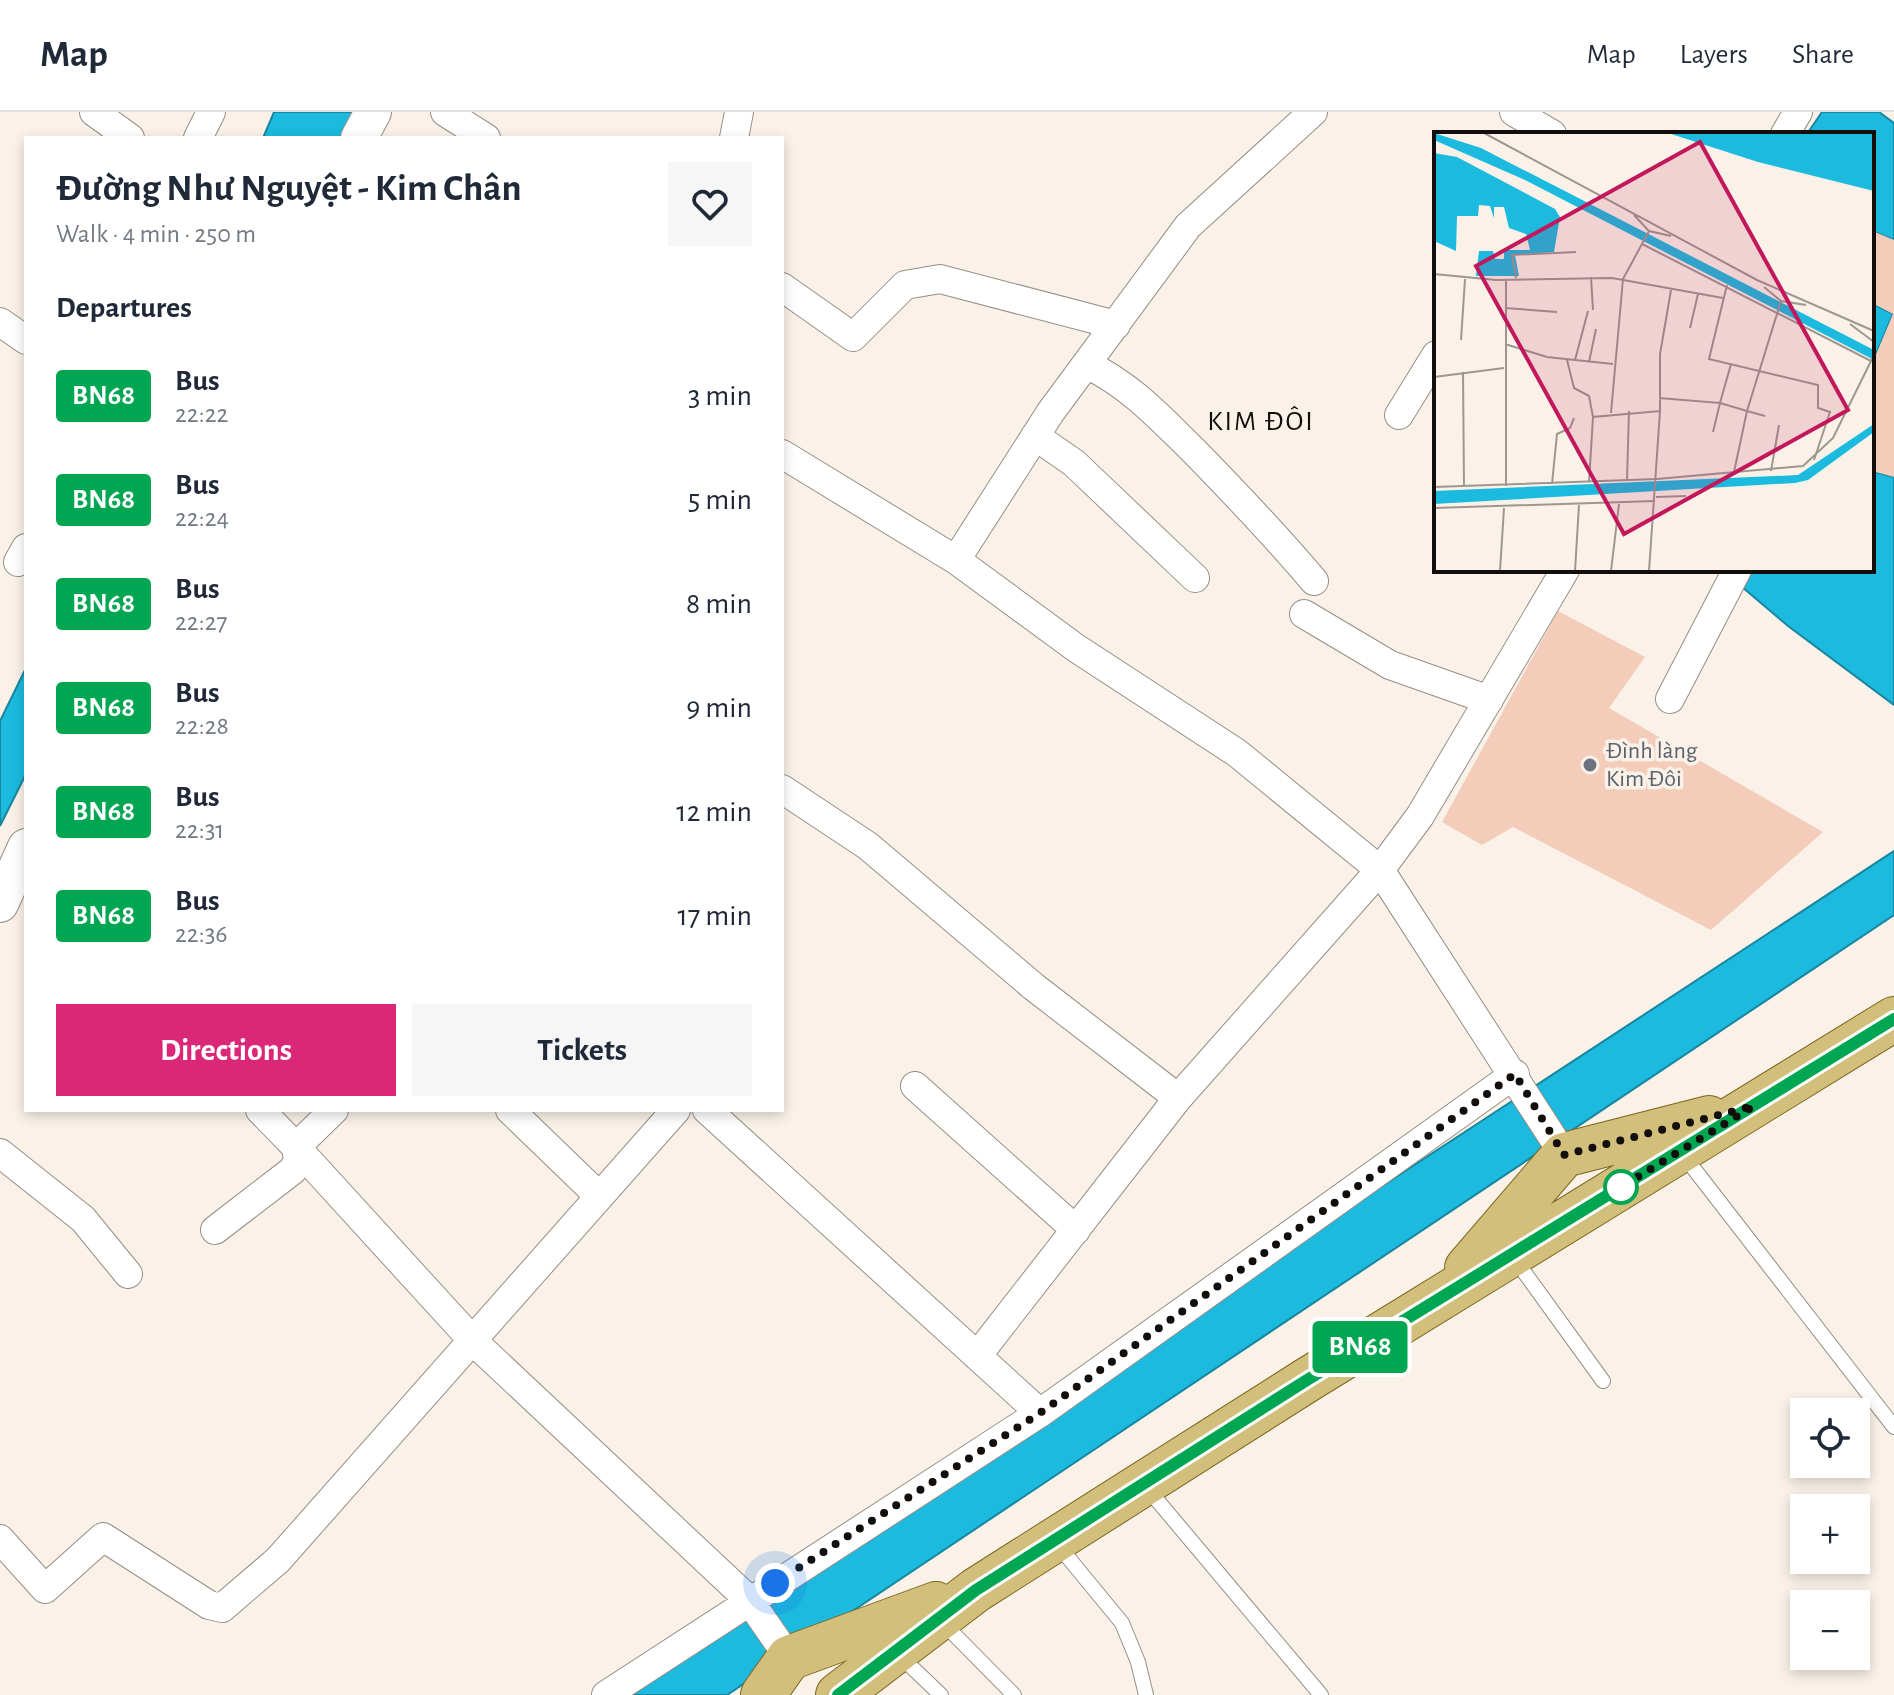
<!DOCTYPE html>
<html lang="en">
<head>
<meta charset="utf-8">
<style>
  body { margin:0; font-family:"Alegreya Sans",sans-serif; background:#f6f6f7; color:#1f2937; height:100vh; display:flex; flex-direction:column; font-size:30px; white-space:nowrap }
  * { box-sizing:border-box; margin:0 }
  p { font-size:26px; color:#747a83 }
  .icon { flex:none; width:44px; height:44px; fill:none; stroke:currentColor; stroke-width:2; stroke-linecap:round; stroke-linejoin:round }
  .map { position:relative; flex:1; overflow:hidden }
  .details { position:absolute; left:24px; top:24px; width:760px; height:976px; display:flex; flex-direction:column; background:#fff; border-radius:0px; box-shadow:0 4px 12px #0003 }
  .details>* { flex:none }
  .badge { padding:0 16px; border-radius:6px; font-size:28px; line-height:52px }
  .controls { position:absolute; left:1790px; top:1286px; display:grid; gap:16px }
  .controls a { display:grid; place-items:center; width:80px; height:80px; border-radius:0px; background:#fff; box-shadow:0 4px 12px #0003; font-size:40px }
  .you { position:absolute; width:40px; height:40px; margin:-20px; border:6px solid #fff; border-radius:50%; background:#1a73e8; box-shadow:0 0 0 12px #1a73e833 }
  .map>.badge { position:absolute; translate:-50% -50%; box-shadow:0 0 0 4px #fff }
  h2 { padding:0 32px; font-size:30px; line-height:72px }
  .round { display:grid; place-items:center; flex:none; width:84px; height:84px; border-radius:0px; background:#f6f6f7 }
  .overview { display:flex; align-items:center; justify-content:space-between; height:136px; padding:0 32px }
  h1 { font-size:38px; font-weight:700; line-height:60px }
  .cta { display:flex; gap:16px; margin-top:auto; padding:16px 32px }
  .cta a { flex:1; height:92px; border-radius:0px; background:#db2777; color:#fff; font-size:32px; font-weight:700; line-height:92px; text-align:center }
  .cta a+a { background:#f6f6f7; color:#1f2937 }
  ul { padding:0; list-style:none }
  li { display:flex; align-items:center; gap:24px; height:104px; padding:0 32px }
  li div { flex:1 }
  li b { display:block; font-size:30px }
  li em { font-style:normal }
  li .badge { min-width:88px; font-weight:700; text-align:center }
  header { display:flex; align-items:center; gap:48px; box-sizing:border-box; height:112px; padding:0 40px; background:#fff; border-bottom:2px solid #e0e1e3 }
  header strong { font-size:38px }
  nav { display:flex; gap:44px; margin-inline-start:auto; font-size:28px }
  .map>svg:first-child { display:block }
</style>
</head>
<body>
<header>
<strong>Map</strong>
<nav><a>Map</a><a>Layers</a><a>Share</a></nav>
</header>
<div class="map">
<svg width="1894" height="1583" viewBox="0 0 1894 1583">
  <rect width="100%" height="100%" fill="#faf2e8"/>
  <path fill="#1bbade" stroke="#18869f" stroke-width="2" d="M274,0H356L343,26H263Z
    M1822,0H1879L1894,11V128L1875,120L1872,126V22H1807Z
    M1872,191L1893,202L1872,252Z
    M1872,359L1894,365V593L1788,514L1735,469L1740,458H1872Z
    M26,556V662L0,714V609Z
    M1894,739V803L727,1583H632L1283,1139Z"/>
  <path fill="#f3cdb9" d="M1875,120L1894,128V365L1872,359V252L1893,202L1872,191Z
    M1558,499L1645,545L1609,596L1823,720L1711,818L1513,715L1482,733L1442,710Z"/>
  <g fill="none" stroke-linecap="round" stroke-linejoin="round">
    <g stroke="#968e85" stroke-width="16">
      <path id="service" d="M1684,1044L1894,1315
        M1514,1146L1603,1269
        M1146,1375L1321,1583
        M1057,1432L1122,1511L1138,1550L1146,1583
        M942,1510L1014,1583
        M899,1543L941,1583"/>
    </g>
    <g stroke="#968e85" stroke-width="30">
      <path id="minor" d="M94,0L130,26
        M445,0L486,26
        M1514,0L1552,22
        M1785,22L1798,0
        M198,26L211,0
        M734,26L739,0
        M782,175L853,225L905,173L940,167L1116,213
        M0,210L26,228
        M1088,253C1131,274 1159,305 1193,338C1235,381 1275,423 1314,469
        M1399,303L1436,243
        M1035,324L1074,351L1195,466
        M782,342L956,448L1076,536L1237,641L1380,758L1564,1043
        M956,448L1050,301L1188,114L1313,0
        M18,450L26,436
        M1304,502L1390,553L1489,588
        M1670,587L1737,458
        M782,677L868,734L1034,875L1178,986
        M915,974L1076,1118
        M334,998L296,1035L474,1230L749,1488L789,1546
        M510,998L599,1084
        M707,998L1040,1301
        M0,1041L83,1107L128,1162
        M215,1118L293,1058L298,1048L296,1035L260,998
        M977,1244L1178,986L1380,758L1420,704L1565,458
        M0,1427L45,1477L103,1425L209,1493L222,1496L278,1448L676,998
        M606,1583L1040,1301L1515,962"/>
    </g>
    <g stroke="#968e85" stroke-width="38">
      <path id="tertiary" d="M359,26L373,0
        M0,792L26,735"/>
    </g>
    <g stroke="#7c661c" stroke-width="46">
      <path id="primary" d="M1467,1156L1564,1043L1709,1006
        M763,1583L789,1546L936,1492
        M838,1583L976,1478L1307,1268L1894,907"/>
    </g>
    <use href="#service" stroke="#fff" stroke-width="14"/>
    <use href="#minor" stroke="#fff" stroke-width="28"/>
    <use href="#tertiary" stroke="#fff" stroke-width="36"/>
    <use href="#primary" stroke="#d3bf7c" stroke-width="44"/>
  </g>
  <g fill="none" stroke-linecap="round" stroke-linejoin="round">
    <g stroke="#fff" stroke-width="18">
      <path id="line" d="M838,1583L976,1478L1307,1268L1894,907"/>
    </g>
    <use href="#line" stroke="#00a651" stroke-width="12"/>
    <path stroke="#110e0b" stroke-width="8" stroke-dasharray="0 14.4" d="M775,1471L1040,1301L1515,962L1564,1043L1754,994L1621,1075"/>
  </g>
  <circle fill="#6b7280" stroke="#faf2e8" stroke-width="3" cx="1590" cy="653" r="8"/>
  <circle fill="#fff" stroke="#00a651" stroke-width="4" cx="1621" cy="1075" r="16"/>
  <g text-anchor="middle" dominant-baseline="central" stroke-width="7" stroke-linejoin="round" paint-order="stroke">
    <g font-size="24" fill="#5b616d" stroke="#faf2e8" text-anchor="start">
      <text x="1606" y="639">Đình làng<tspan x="1606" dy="28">Kim Đôi</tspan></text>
    </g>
    <g font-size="28" letter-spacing="2" fill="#110e0b" stroke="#faf2e8">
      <text x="1261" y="310">KIM ĐÔI</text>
    </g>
  </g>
  <g transform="translate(1434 20)">
    <rect width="440" height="440" fill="#faf2e8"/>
    <path d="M0,1L47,16L440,218V228L91,48L0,8ZM234,1H440V59L324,30ZM0,21L23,25L121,77L126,85L120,120L81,123L85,144H42L45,119H59L61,127H70V118H96L92,102L75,96L70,75H60V86L56,74L45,73L44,84H23L22,119L0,109ZM440,292V300L374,348L361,351L0,372V359L364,343Z" fill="#1bbade"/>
    <path fill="none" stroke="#9d9790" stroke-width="2" d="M50,1L323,148L440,199M200,83L215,99L237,104M208,112L437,229M0,142L62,148L178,146L289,166M157,145L159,178M82,146L78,123L142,120M293,153L275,227L384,253V276L396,280L380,328M330,155L347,169L372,173M72,176L123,180M416,192L440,210M256,196L264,162M27,208L31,147M71,212L113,225L179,232M133,228L140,256L155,264L159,285M141,228L154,179M155,230L162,197M29,240L30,355M0,245L70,236M225,266L286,271L297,232M226,279V222L237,158M177,281L189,147L215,99M279,300L286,271L313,279L347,169M337,339L345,293M300,340L313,279L331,284M193,348L195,279M155,350L159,285L226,279L215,439M118,352L123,302L136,296L140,286M72,354V148M0,355L223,347L369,334L399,306L440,223M222,365L252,364M0,376L221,369M66,439L70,376M141,439L145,373M177,439L185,372"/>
    <path fill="#c2185b" fill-opacity="0.15" stroke="#c2185b" stroke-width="4" d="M266,10L414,278L190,402L42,134Z"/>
    <rect width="440" height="440" fill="none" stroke="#110e0b" stroke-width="4"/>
  </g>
</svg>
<div class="controls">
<a><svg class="icon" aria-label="locate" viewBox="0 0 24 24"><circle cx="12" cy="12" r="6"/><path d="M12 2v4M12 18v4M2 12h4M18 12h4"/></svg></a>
<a>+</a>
<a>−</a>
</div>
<div class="you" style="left:775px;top:1471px"></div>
<b class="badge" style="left:1360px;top:1235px;background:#00a651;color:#fff">BN68</b>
<section class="details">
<div class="overview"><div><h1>Đường Như Nguyệt - Kim Chân</h1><p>Walk · 4 min · 250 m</p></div><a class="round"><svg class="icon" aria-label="heart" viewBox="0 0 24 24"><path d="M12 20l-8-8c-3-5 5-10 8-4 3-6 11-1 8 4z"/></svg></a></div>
<h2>Departures</h2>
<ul>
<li><span class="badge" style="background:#00a651;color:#fff">BN68</span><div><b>Bus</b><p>22:22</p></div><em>3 min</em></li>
<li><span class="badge" style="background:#00a651;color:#fff">BN68</span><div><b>Bus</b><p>22:24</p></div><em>5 min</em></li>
<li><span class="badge" style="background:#00a651;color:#fff">BN68</span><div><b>Bus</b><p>22:27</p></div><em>8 min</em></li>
<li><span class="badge" style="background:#00a651;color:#fff">BN68</span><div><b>Bus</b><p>22:28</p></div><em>9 min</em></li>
<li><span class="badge" style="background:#00a651;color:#fff">BN68</span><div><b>Bus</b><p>22:31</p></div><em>12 min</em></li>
<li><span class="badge" style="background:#00a651;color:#fff">BN68</span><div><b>Bus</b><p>22:36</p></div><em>17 min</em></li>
</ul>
<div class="cta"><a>Directions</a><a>Tickets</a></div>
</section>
</div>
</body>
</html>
